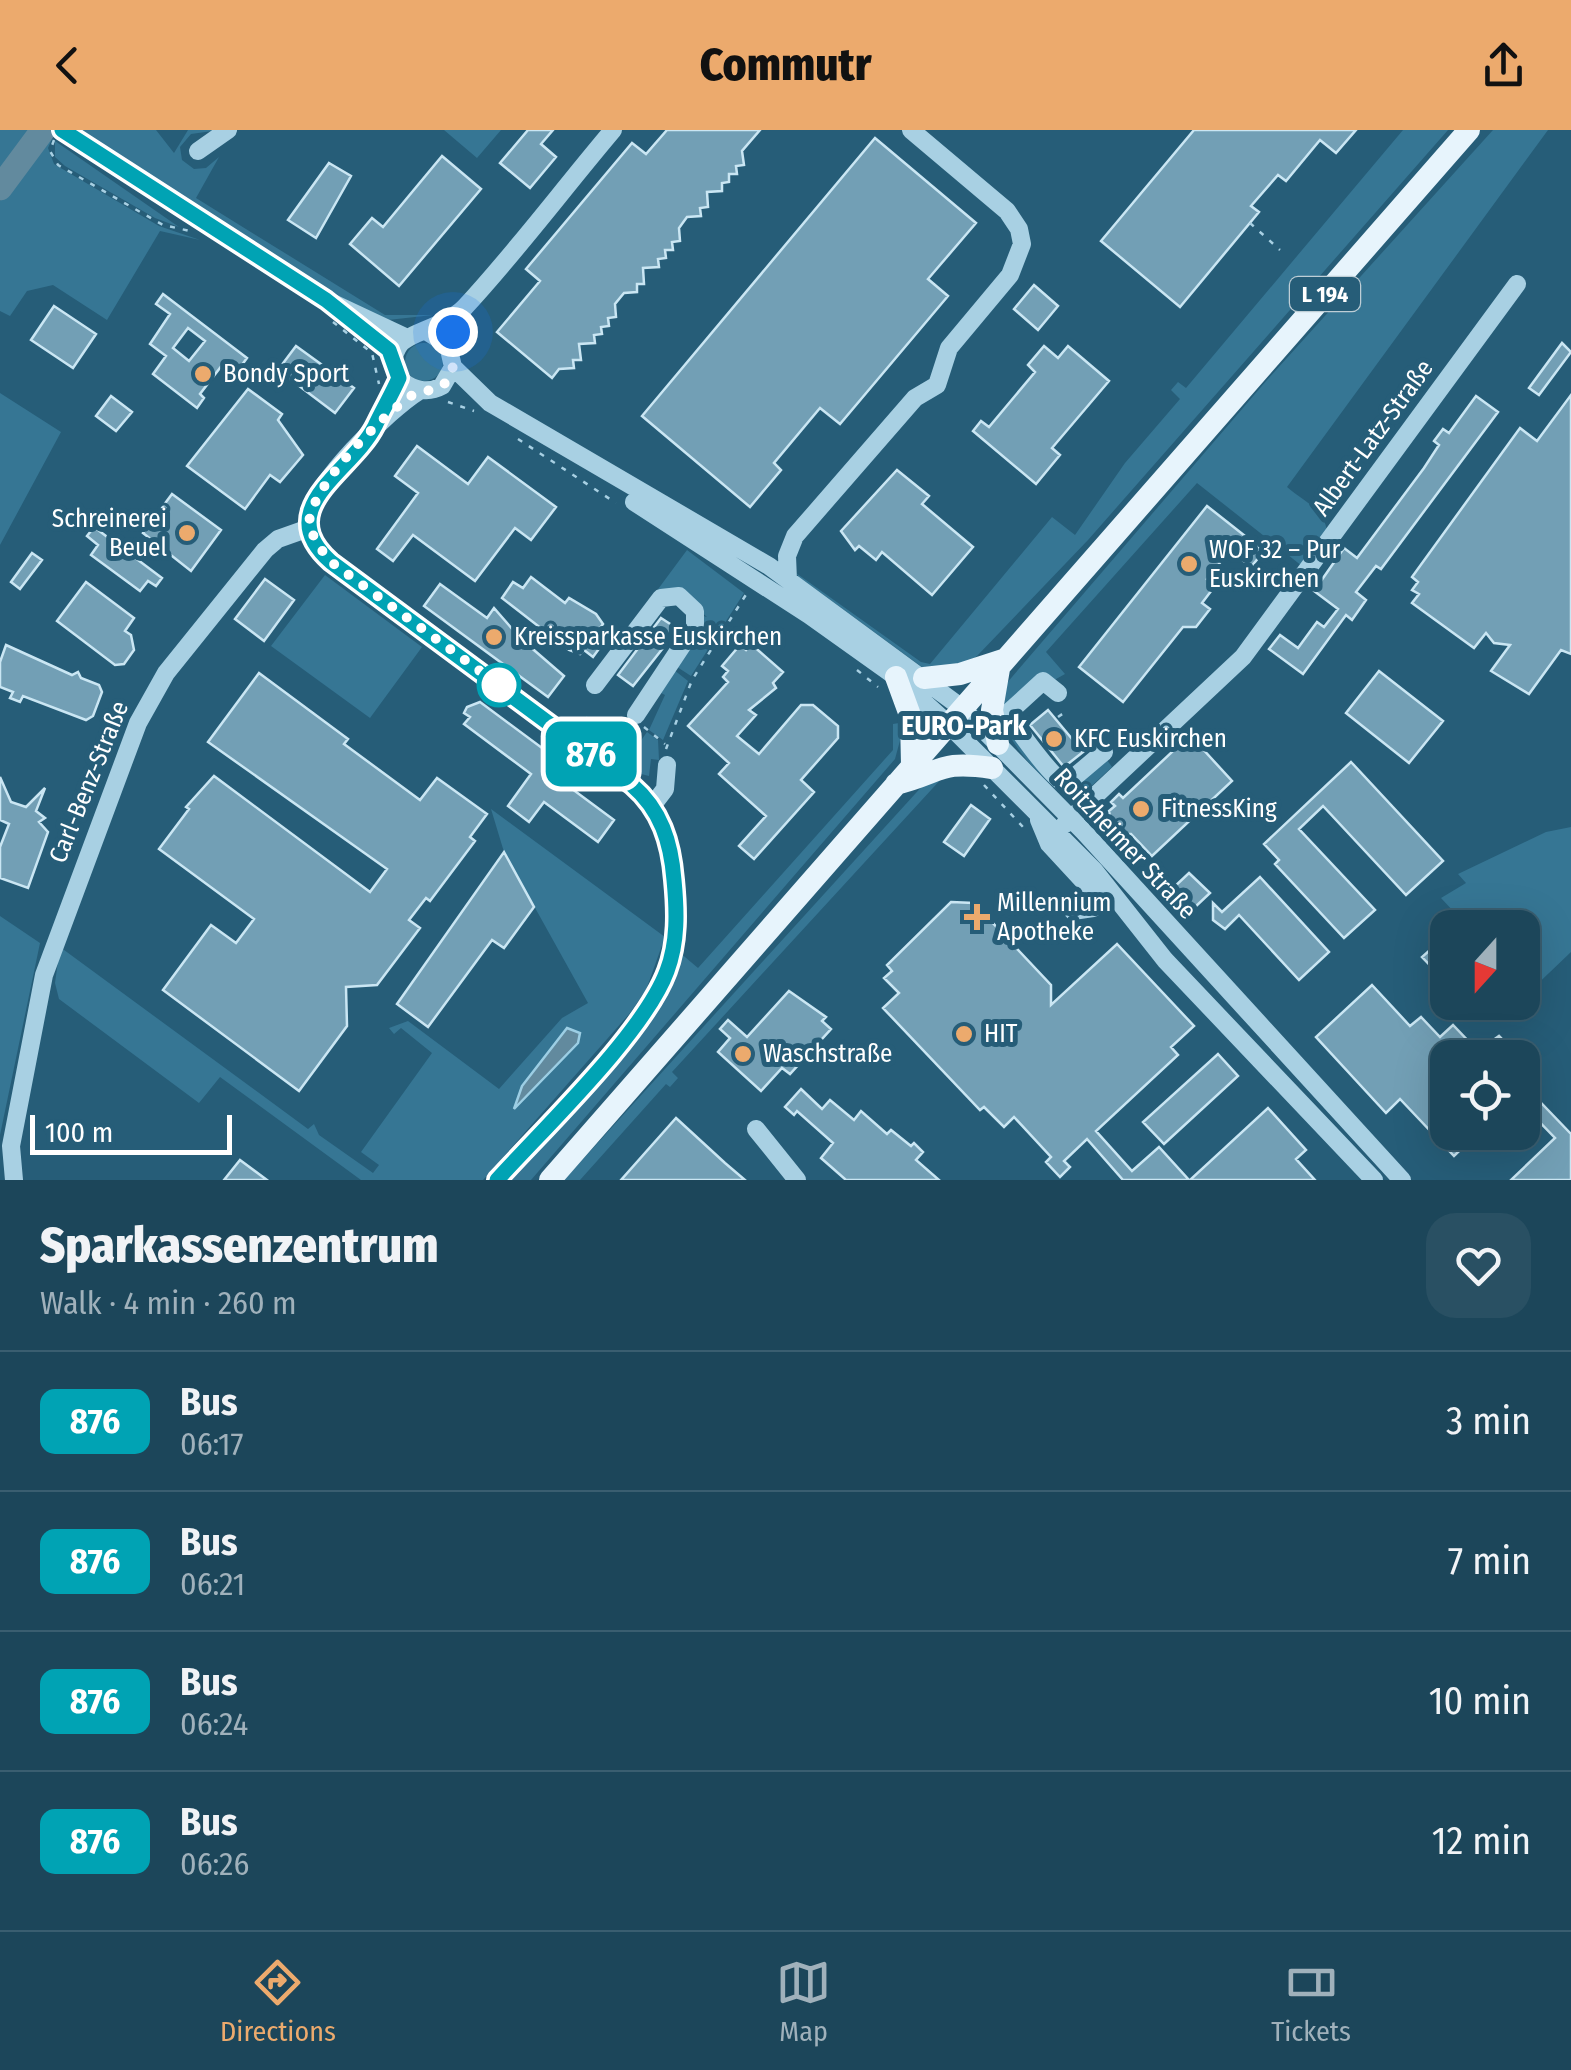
<!DOCTYPE html>
<html lang="en">
<head>
<meta charset="utf-8">
<style>
  body { margin:0; font-family:"Fira Sans Condensed",sans-serif; background:#295063; color:#f1f3f6; height:100vh; display:flex; flex-direction:column; font-size:38px; white-space:nowrap }
  * { box-sizing:border-box; margin:0 }
  p { font-size:32px; color:#a0b1bb }
  .icon { flex:none; width:55px; height:55px; fill:none; stroke:currentColor; stroke-width:2; stroke-linecap:round; stroke-linejoin:round }
  .map { position:relative; height:1050px; overflow:hidden }
  .drawer { display:flex; flex-direction:column; background:#1c465a; flex:1 }
  .drawer>* { flex:none }
  .badge { padding:0 20px; border-radius:15px; font-size:35px; line-height:65px }
  .needle { width:65px; rotate:201deg }
  .fabs { position:absolute; left:1430px; top:780px; display:grid; gap:20px }
  .fabs a { display:grid; place-items:center; width:110px; height:110px; border-radius:20px; background:#1c465a; box-shadow:0 10px 40px #0002,0 0 0 2px #3a5e70; font-size:50px }
  .scale { position:absolute; left:30px; bottom:25px; width:202px; box-sizing:border-box; padding-left:10px; border:5px solid #fff; border-top:0; font-size:28px; line-height:35px; white-space:nowrap; color:#fff; -webkit-text-stroke:8px #265d78; paint-order:stroke }
  .you { position:absolute; width:50px; height:50px; margin:-25px; border:8px solid #fff; border-radius:50%; background:#1a73e8; box-shadow:0 0 0 15px #1a73e833 }
  .map>.badge { position:absolute; translate:-50% -50%; box-shadow:0 0 0 5px #fff }
  .round { display:grid; place-items:center; flex:none; width:105px; height:105px; border-radius:30px; background:#295063 }
  .headline { display:flex; align-items:center; justify-content:space-between; height:170px; padding:0 40px }
  h1 { font-size:48px; font-weight:800; line-height:75px }
  ul { padding:0; list-style:none }
  li { display:flex; align-items:center; gap:30px; height:140px; padding:0 40px; border-top:2px solid #3a5e70 }
  li div { flex:1 }
  li b { display:block; font-size:38px }
  li em { font-style:normal }
  li .badge { min-width:110px; font-weight:700; text-align:center }
  header { display:flex; justify-content:space-between; align-items:center; height:130px; padding:0 40px; background:#ecaa6d; color:#111; font-size:45px; font-weight:800 }
  .dock { display:flex; justify-content:space-around; align-items:center; height:140px; border-top:2px solid #3a5e70; background:#1c465a; font-size:28px; color:#a0b1bb }
  .dock a { display:grid; justify-items:center; gap:5px }
  .dock .selected { color:#ecaa6d }
  .map>svg:first-child { display:block }
</style>
</head>
<body>
<header><svg class="icon" aria-label="back" viewBox="0 0 24 24"><path d="M15 5l-7 7 7 7"/></svg>Commutr<svg class="icon" aria-label="share" viewBox="0 0 24 24"><path d="M12 15V3M7 8l5-5 5 5M5 13v7h14v-7"/></svg></header>
<div class="map">
<svg width="1571" height="1050" viewBox="0 0 1571 1050">
  <rect width="100%" height="100%" fill="#265d78"/>
  <path fill="#367694" d="M0,0H36L0,46Z
    M80,0H156L174,23L188,0H220L191,4L180,17L182,30L194,39L206,38L219,27L196,68L385,185H433L388,190L362,184Z
    M444,0H501L477,28Z
    M1403,0H1448L1088,410L977,526L969,533L934,540L922,537L799,447L796,443L921,532L930,534L1052,387L1075,405L1125,333L1180,269L1171,260L1178,252L1186,258Z
    M1493,0H1548L1287,357C1303,371 1325,379 1327,402L1302,436L1197,353L1046,522L1065,544L1006,577L1057,658L1107,630L1112,637L1085,662L1062,664C1032,638 987,597 1006,554L1267,250Z
    M47,5L52,9L48,18L54,34L159,96L200,110L160,101L107,190L53,155L27,161L10,186L0,181V71Z
    M55,11L179,97L155,88L65,36L55,27Z
    M405 232a19 19 0 1 1 38 0a19 19 0 1 1-38 0Z
    M0,263L61,302L0,415Z
    M687,420L744,463L691,546L671,533L700,485L707,487L678,462L616,516Z
    M325,445L422,517L370,588L271,516Z
    M669,536L688,551L663,610L649,600L665,565L655,560Z
    M587,586L592,601L620,622L630,616L635,619L647,602L658,610L659,630L651,629L649,646L633,642L574,599Z
    M905,592L895,629L531,1050H506L616,928L679,822L698,838L893,620V594Z
    M943,647L672,942L678,948L670,957L666,954L580,1050H564L925,653Z
    M491,679L665,807L646,860L630,883L483,1050H361L220,947L199,973L59,869L55,853L60,817L308,999L314,994L319,1005L373,1043L379,1035L361,1022L432,923L401,898L394,904L389,898L408,891L499,959L562,888L588,873L504,722Z
    M1571,697V822L1527,864L1523,859L1522,798L1468,797L1441,768L1466,753L1458,744L1546,702Z
    M0,786L40,813L0,1005Z"/>
  <path fill="#628a9e" stroke="#9ccee4" stroke-width="2.5" d="M567,898L580,903L578,913L514,979L522,956Z"/>
  <g fill="none" stroke-linecap="round" stroke-linejoin="round">
    <path stroke="#628a9e" stroke-width="25" d="M0,58L43,0"/>
  </g>
  <path fill="#729fb5" stroke="#cae6f3" stroke-width="2.5" fill-rule="evenodd" d="M528,0H553L541,14L556,27L530,58L500,33Z
    M667,0H760L742,21L744,35L736,36L737,44H729V52L722,53V61L707,62L708,77L700,78L701,86L687,87L679,98L680,111L672,112L673,120H665L666,128L658,129L659,137L643,138L644,154H637V162L624,163L615,174L616,187L608,188L609,196L601,197L602,204L594,205L595,213L579,214L581,230H573L574,238L559,239L552,248L497,202L540,151L526,139L632,13L646,24Z
    M1194,0H1356L1336,23L1320,10L1286,51L1278,45L1251,76L1259,82L1180,177L1101,111Z
    M875,8L976,93L928,149L948,166L840,294L820,278L774,333L781,340L750,377L642,286Z
    M442,26L481,59L399,156L350,114L372,88L383,97Z
    M329,33L351,46L316,108L288,90Z
    M1034,155L1058,176L1038,200L1014,179Z
    M163,164L247,228L236,243L223,234L200,264L204,268L197,278L153,244L166,226L150,214L170,184L156,174ZM188,198L205,211L189,231L173,218Z
    M54,176L96,204L73,238L31,210Z
    M1562,213L1571,222L1539,265L1529,258Z
    M296,216L354,258L335,283L278,240Z
    M1044,216L1058,228L1068,216L1109,251L1052,318L1060,325L1036,354L973,301L981,291L989,297L1035,242L1028,235Z
    M248,259L282,284L278,290L303,325L280,352L270,345L245,379L187,336Z
    M1571,265V524L1561,520L1529,564L1491,541L1510,515L1494,513L1486,503L1474,518L1412,473L1419,464L1412,460L1418,452L1412,447L1520,298L1537,311Z
    M111,266L132,282L116,301L96,286Z
    M1476,266L1498,282L1381,439L1376,436L1356,462L1366,470L1352,490L1346,485L1303,544L1269,519L1280,505L1298,518L1317,492L1324,497L1338,479L1314,461L1344,418L1357,428L1424,338L1439,315L1434,311L1443,299L1449,303Z
    M417,316L468,354L488,327L556,377L531,410L515,398L475,451L413,405L393,431L377,419L418,363L395,346Z
    M897,340L929,366L922,374L973,417L932,465L882,422L876,430L859,416L855,420L841,401Z
    M172,364L221,400L191,441L143,403Z
    M1207,376L1264,421L1251,437L1230,420L1207,449L1215,456L1202,473L1210,479L1196,497H1183L1123,572L1079,537Z
    M94,397L162,448L156,456L148,451L140,461L91,425L98,415L87,406Z
    M32,423L42,430L20,459L11,452Z
    M531,447L565,473L569,468L596,484L603,494L600,498L609,505L593,527L584,520L580,524L569,520L502,468L513,452L523,458Z
    M265,449L294,470L264,511L235,489Z
    M86,452L134,488L125,501L131,505L134,520L124,534L115,535L57,491Z
    M440,454L487,488L494,478L520,508L564,546L548,567L424,476Z
    M661,488L678,499L633,556L618,545Z
    M751,514L783,542L773,553L776,558L749,580L756,585L737,606L759,624L801,575H813L838,596V608L801,650L814,662L754,729L739,716L766,686L719,644L729,633L688,596L728,552L723,547L728,541L722,536L740,515L746,520Z
    M6,515L72,545L78,542L81,548L99,555L102,562L93,586L86,590L23,566L20,572L10,568L13,562L0,557V532Z
    M1379,541L1443,591L1409,633L1346,583Z
    M259,543L348,609L344,614L420,670L437,648L487,684L470,707L475,711L430,771L426,768L409,790L420,798L377,855L346,857L347,896L299,961L163,860L211,795L236,813L254,789L159,719L189,679L186,677L214,646L370,762L387,739L208,612Z
    M480,572L569,638L560,650L614,690L598,712L544,672L529,692L508,676L531,644L464,594L470,587L464,583L467,577Z
    M1048,580L1083,622L1064,637L1030,595Z
    M1190,605L1232,651L1152,726L1131,704H1119L1112,696L1109,681L1115,676L1111,672L1119,664L1123,668Z
    M1351,632L1443,731L1406,765L1323,676L1299,699L1375,780L1344,808L1275,734L1279,730L1264,714Z
    M0,647L11,672L26,677L45,658L36,681L45,688L39,692L48,702L28,758L0,748V717L9,694L0,690Z
    M971,675L990,689L964,726L944,712Z
    M504,722L534,777L504,818L492,810L428,897L397,874Z
    M1189,743L1210,763L1193,779L1173,758Z
    M1260,747L1329,822L1299,850L1239,785L1225,799L1213,790V773L1222,782Z
    M951,772L974,773L1051,855V875L1117,814L1194,896L1171,917L1178,925L1096,1001L1132,1041L1159,1017L1189,1050H1123L1087,1009L1064,1031L1070,1037L1060,1047L1046,1032L1051,1027L1014,987L1004,997L984,977L980,980L883,878L899,863L884,848L892,841L887,835Z
    M1448,804V854L1422,827Z
    M1372,855L1410,896L1421,887L1440,907L1453,895L1478,921L1499,906L1520,928H1448V1002H1479L1454,1026L1400,969L1386,983L1316,907Z
    M789,861L826,887L822,891L831,899L790,944L782,938L761,961L718,922L730,908L720,899L728,890L747,907Z
    M1218,924L1238,946L1164,1014L1143,992Z
    M1522,931L1535,944L1524,955L1571,1004V1050H1511L1555,1008L1522,974Z
    M801,959L822,979L830,970L854,990L861,981L887,1004L891,1000L911,1016L914,1013L923,1022L916,1030L939,1050H846L821,1028L833,1013L797,981L794,985L785,977Z
    M1268,978L1306,1020L1296,1029L1315,1050H1190Z
    M676,988L725,1033L745,1050H621Z
    M240,1030L267,1050H224Z"/>
  <g fill="none" stroke-linecap="round" stroke-linejoin="round">
    <path stroke="#a8d0e3" stroke-width="2.5" stroke-dasharray="5 8" stroke-linecap="butt" d="M54,10L50,21L58,35L163,95L190,101
      M1250,93L1280,120
      M333,192L372,223L379,254
      M448,272L474,281
      M518,309L616,373
      M857,540L878,557
      M1058,587L1068,580
      M644,597L665,614
      M666,619L692,550L747,463
      M984,655L1023,697"/>
    <path stroke="#a8d0e3" stroke-width="18" d="M63,0L326,170L407,208
      M198,21L228,0
      M429,203L448,215L453,237L442,256C415,271 379,243 400,214C409,203 448,195 465,177C517,121 563,59 613,0
      M453,237L490,273L769,436L962,578L1084,702L1402,1050
      M419,261C390,279 309,356 308,392C308,408 319,422 331,432L640,662C663,685 671,713 674,745C677,778 679,811 666,843C642,905 544,998 497,1050
      M376,294L399,248
      M634,372L809,485L896,547L948,594L1094,740L1165,830L1374,1050
      M788,450L787,426L795,406L915,268L937,255L949,218L1010,145L1022,114L1019,99L1007,81L911,0
      M595,555L661,468L679,466L695,481V496L636,585
      M1058,563L1043,551L1008,583C1015,597 1055,652 1066,654L1104,622
      M652,676L665,659L667,635
      M1039,690L1049,714L1098,767L1093,778L1073,781
      M1064,695L1243,527L1517,154
      M756,999L797,1050
      M14,1050L11,1016L44,845L138,593L166,543L265,420L278,409L309,398"/>
    <path stroke="#e7f4fc" stroke-width="22" d="M896,547L911,588L912,635
      M924,548L960,544L1003,530
      M998,614L992,580L999,539
      M896,654C944,642 938,630 992,638
      M550,1050L1469,0"/>
  </g>
  <g fill="none" stroke-linecap="round" stroke-linejoin="round">
    <g stroke="#fff" stroke-width="22">
      <path id="line" d="M62,0L326,170L389,220L399,248C392,264 382,281 375,296C352,342 270,378 331,432L632,655C661,680 671,712 674,750C677,781 678,812 667,841C644,903 544,998 497,1050"/>
    </g>
    <use href="#line" stroke="#00a3b4" stroke-width="15"/>
    <path stroke="#fff" stroke-width="10" stroke-dasharray="0 18" d="M453,202C445,219 461,236 446,252C435,264 422,258 411,266C381,287 306,360 309,398L327,429L499,555"/>
  </g>
  <g fill="#ecaa6d" stroke="#265d78" stroke-width="4">
    <circle cx="203" cy="244" r="10"/>
    <circle cx="187" cy="403" r="10"/>
    <circle cx="1189" cy="434" r="10"/>
    <circle cx="494" cy="507" r="10"/>
    <circle cx="1054" cy="609" r="10"/>
    <circle cx="1141" cy="679" r="10"/>
    <path d="M972 772h10v10h10v10h-10v10h-10v-10h-10v-10h10z"/>
    <circle cx="964" cy="904" r="10"/>
    <circle cx="743" cy="924" r="10"/>
  </g>
  <circle fill="#fff" stroke="#00a3b4" stroke-width="5" cx="499" cy="555" r="20"/>
  <g text-anchor="middle" dominant-baseline="central" stroke-width="10" stroke-linejoin="round" paint-order="stroke">
    <rect fill="#265d78" stroke="#beced6" stroke-width="2.5" x="1290" y="147" width="70" height="34" rx="8"/>
    <g font-size="22" font-weight="bold" fill="#fff">
      <text x="1325" y="164">L 194</text>
    </g>
    <g font-size="25" fill="#fff" stroke="#265d78" text-anchor="start">
      <text x="223" y="244">Bondy Sport</text>
      <text x="167" y="389" text-anchor="end">Schreinerei<tspan x="167" dy="29">Beuel</tspan></text>
      <text x="1209" y="420">WOF 32 – Pur<tspan x="1209" dy="29">Euskirchen</tspan></text>
      <text x="514" y="507">Kreissparkasse Euskirchen</text>
      <text x="1074" y="609">KFC Euskirchen</text>
      <text x="1161" y="679">FitnessKing</text>
      <text x="997" y="773">Millennium<tspan x="997" dy="29">Apotheke</tspan></text>
      <text x="984" y="904">HIT</text>
      <text x="763" y="924">Waschstraße</text>
    </g>
    <g font-size="25" fill="#fff" stroke="#265d78">
      <text transform="translate(1373 308) rotate(-54)">Albert-Latz-Straße</text>
      <text transform="translate(89 652) rotate(-68)">Carl-Benz-Straße</text>
      <text transform="translate(1125 714) rotate(47)">Roitzheimer Straße</text>
    </g>
    <g font-size="28" font-weight="bold" fill="#fff" stroke="#265d78">
      <text x="964" y="595">EURO-Park</text>
    </g>
  </g>
</svg>
<div class="fabs">
<a><svg class="needle" viewBox="-14 -14 28 28"><path d="M0-13l5 13h-10z" fill="#e53935"/><path d="M0 13l5-13h-10z" fill="#a0b1bb"/></svg></a>
<a><svg class="icon" aria-label="locate" viewBox="0 0 24 24"><circle cx="12" cy="12" r="6"/><path d="M12 2v4M12 18v4M2 12h4M18 12h4"/></svg></a>
</div>
<div class="scale">100 m</div>
<div class="you" style="left:453px;top:202px"></div>
<b class="badge" style="left:591px;top:624px;background:#00a3b4;color:#fff">876</b>
</div>
<section class="drawer">
<div class="headline"><div><h1>Sparkassenzentrum</h1><p>Walk · 4 min · 260 m</p></div><a class="round"><svg class="icon" aria-label="heart" viewBox="0 0 24 24"><path d="M12 20l-8-8c-3-5 5-10 8-4 3-6 11-1 8 4z"/></svg></a></div>
<ul>
<li><span class="badge" style="background:#00a3b4;color:#fff">876</span><div><b>Bus</b><p>06:17</p></div><em>3 min</em></li>
<li><span class="badge" style="background:#00a3b4;color:#fff">876</span><div><b>Bus</b><p>06:21</p></div><em>7 min</em></li>
<li><span class="badge" style="background:#00a3b4;color:#fff">876</span><div><b>Bus</b><p>06:24</p></div><em>10 min</em></li>
<li><span class="badge" style="background:#00a3b4;color:#fff">876</span><div><b>Bus</b><p>06:26</p></div><em>12 min</em></li>
</ul>
</section>
<nav class="dock">
<a class="selected"><svg class="icon" aria-label="directions" viewBox="0 0 24 24"><path d="M12 3l9 9-9 9-9-9zM9 14v-3h6M13 9l2 2-2 2"/></svg>Directions</a>
<a><svg class="icon" aria-label="map" viewBox="0 0 24 24"><path d="M3 6l6-2 6 2 6-2v14l-6 2-6-2-6 2zM9 4v14M15 6v14"/></svg>Map</a>
<a><svg class="icon" aria-label="tickets" viewBox="0 0 24 24"><path d="M3 7h18v10H3zM15 7v10"/></svg>Tickets</a>
</nav>
</body>
</html>
